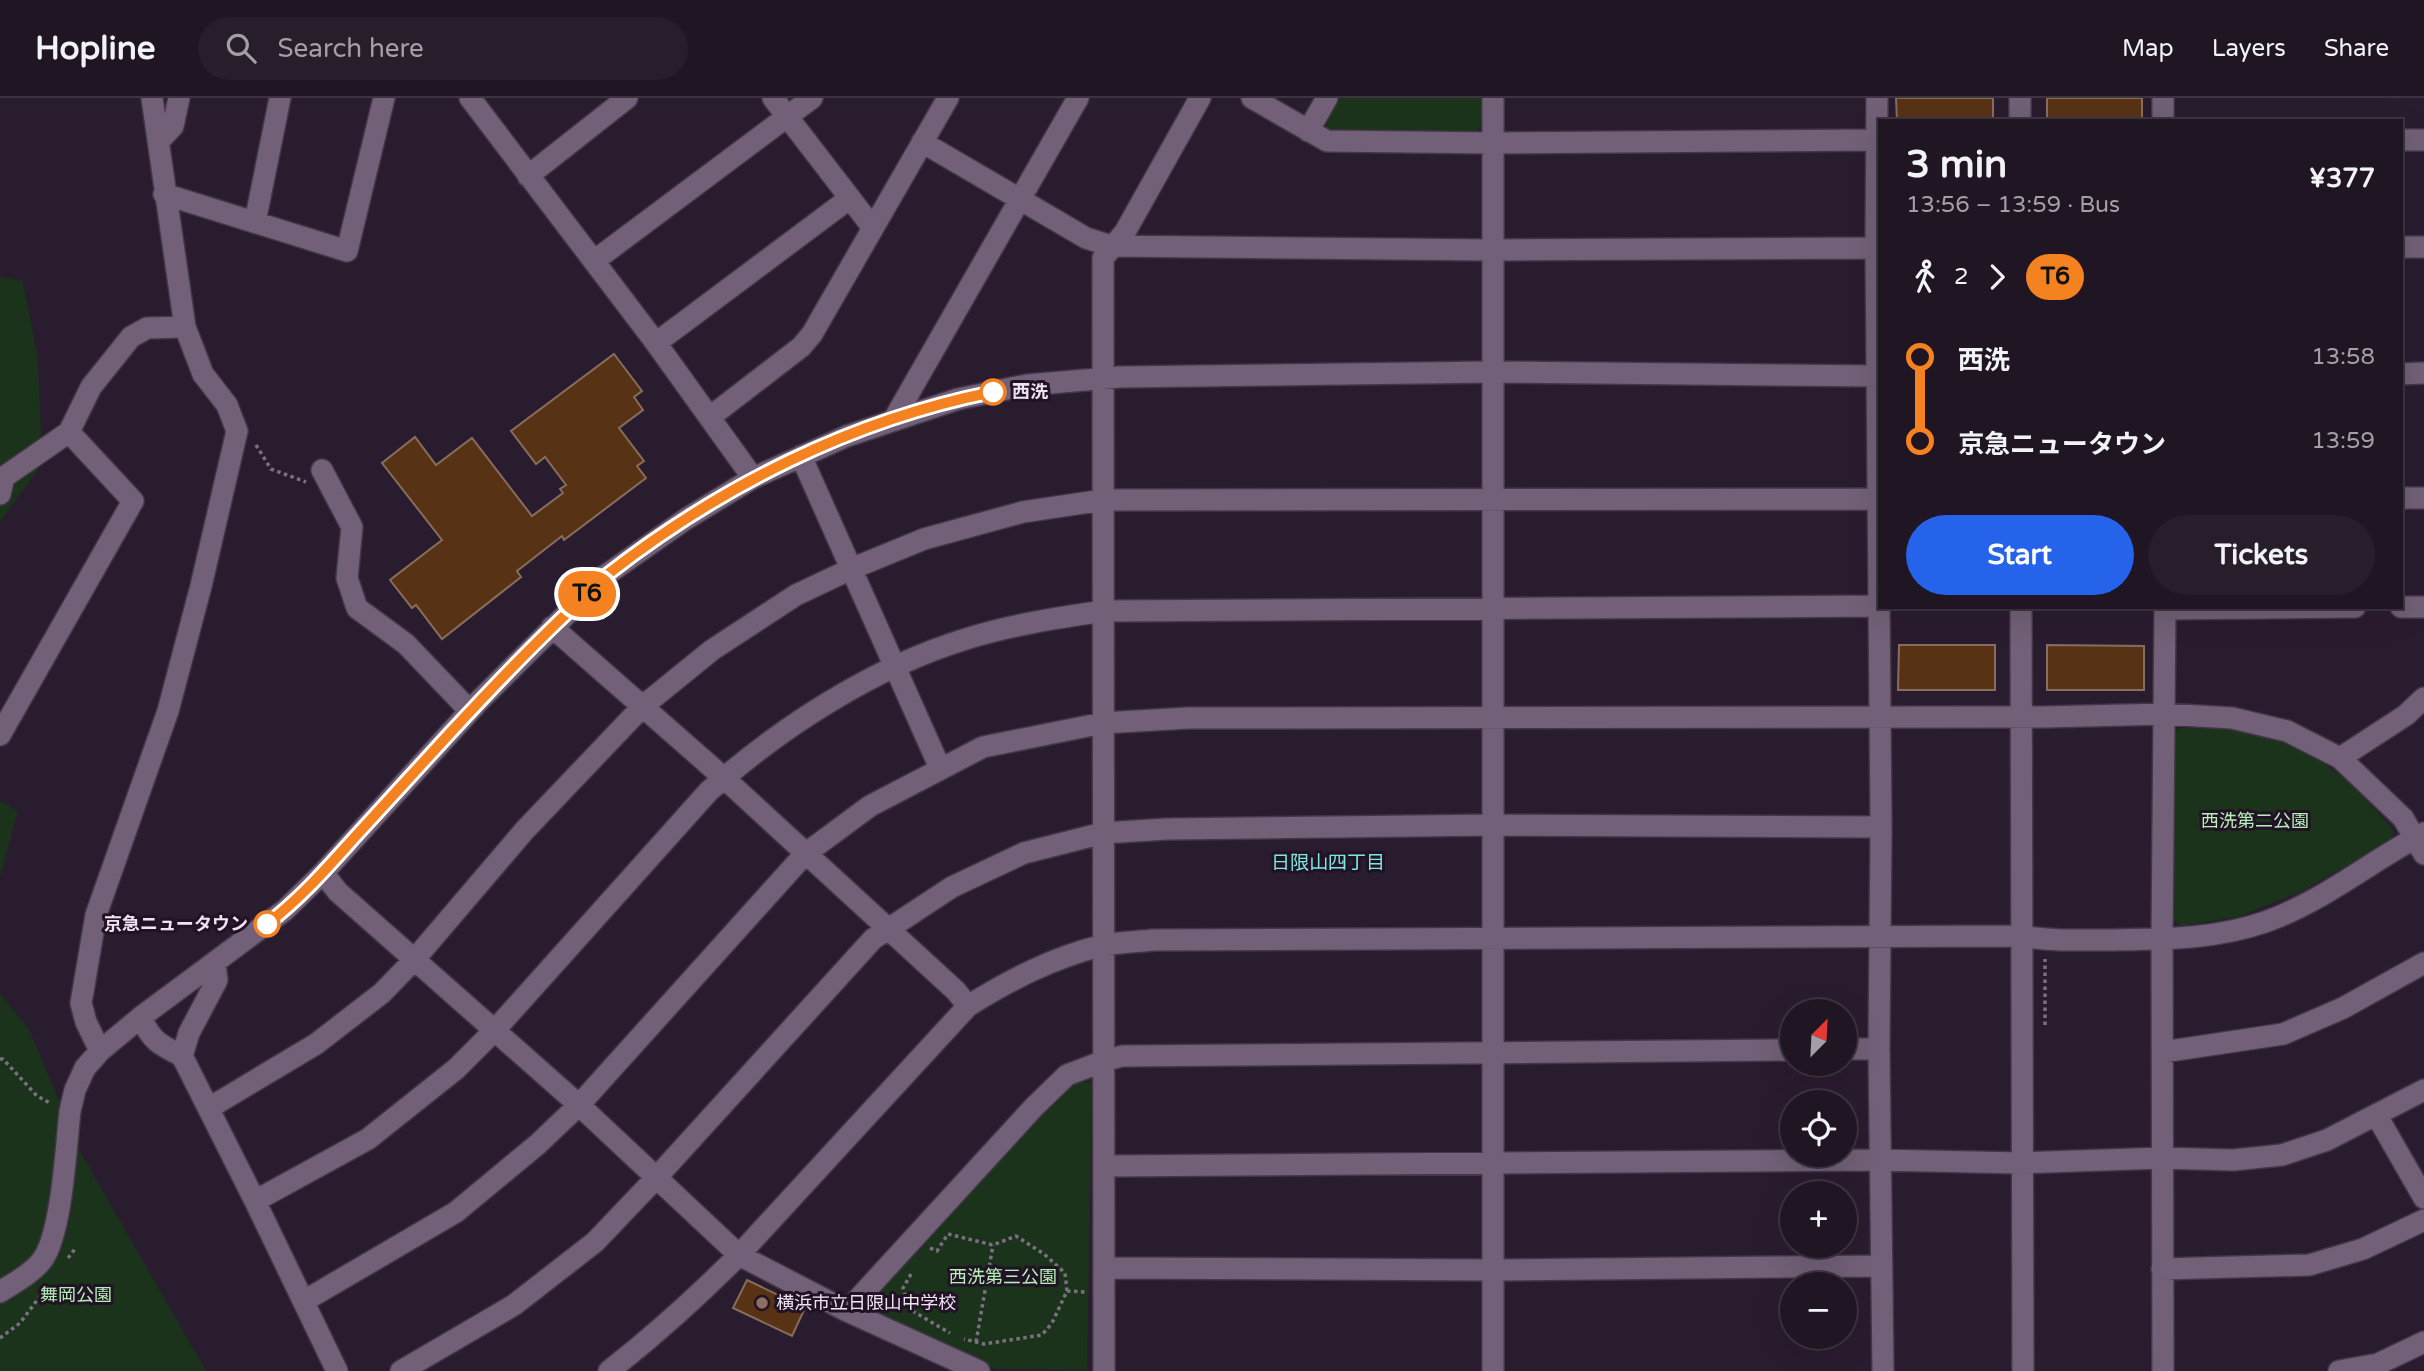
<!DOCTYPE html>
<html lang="en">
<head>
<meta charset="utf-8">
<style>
  body { margin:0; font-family:"Varela Round","Noto Sans JP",sans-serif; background:#281e2b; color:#f1f3f6; height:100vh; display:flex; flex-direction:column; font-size:26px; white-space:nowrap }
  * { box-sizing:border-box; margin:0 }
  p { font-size:23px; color:#a29fa6 }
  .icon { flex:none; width:38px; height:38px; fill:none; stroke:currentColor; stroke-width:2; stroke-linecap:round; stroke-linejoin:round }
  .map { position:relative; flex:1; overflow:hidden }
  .sheet { position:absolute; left:1878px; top:21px; width:525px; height:490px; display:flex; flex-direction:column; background:#201523; border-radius:0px; box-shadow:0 7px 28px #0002,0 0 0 2px #3d3441 }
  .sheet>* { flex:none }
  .badge { padding:0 14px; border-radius:23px; font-size:24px; line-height:46px }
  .needle { width:46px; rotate:24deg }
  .fabs { position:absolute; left:1780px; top:901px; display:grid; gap:14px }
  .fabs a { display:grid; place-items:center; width:77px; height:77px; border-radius:50%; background:#201523; box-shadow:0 7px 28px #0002,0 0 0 2px #3d3441; font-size:35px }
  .map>.badge { position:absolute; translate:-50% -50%; box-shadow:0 0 0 4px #fff }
  .legs { display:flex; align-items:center; gap:10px; height:77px; padding:0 28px; font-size:23px }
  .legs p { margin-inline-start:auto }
  .overview { display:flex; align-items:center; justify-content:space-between; height:119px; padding:0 28px }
  h1 { font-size:38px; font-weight:700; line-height:52px }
  .button { display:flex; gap:14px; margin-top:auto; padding:14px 28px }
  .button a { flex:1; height:80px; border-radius:42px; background:#2563eb; color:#fff; font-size:28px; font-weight:700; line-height:80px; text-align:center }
  .button a+a { background:#281e2b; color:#f1f3f6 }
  ul { padding:0 28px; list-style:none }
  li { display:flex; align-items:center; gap:24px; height:84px; font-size:26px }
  li i { display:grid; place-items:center; width:10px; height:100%; margin:0 9px; background:currentColor }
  li i::after { content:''; width:18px; height:18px; margin:-9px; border:5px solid; border-radius:50%; background:#201523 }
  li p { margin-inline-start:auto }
  li:first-child i { background:linear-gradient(#0000 50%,currentColor 0) }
  li:last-child i { background:linear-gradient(currentColor 50%,#0000 0) }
  header { display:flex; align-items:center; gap:42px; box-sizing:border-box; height:98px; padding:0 35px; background:#201523; border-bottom:2px solid #3d3441 }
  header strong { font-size:33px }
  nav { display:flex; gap:38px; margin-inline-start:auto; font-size:24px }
  .search { width:490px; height:63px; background:#281e2b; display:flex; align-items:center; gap:18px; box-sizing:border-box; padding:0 24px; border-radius:38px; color:#a29fa6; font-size:26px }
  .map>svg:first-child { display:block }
</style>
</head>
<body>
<header>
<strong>Hopline</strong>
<div class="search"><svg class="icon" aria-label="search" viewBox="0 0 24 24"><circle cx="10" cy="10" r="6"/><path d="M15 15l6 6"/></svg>Search here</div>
<nav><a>Map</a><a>Layers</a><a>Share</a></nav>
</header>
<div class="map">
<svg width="2424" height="1273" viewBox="0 0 2424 1273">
  <rect width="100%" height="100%" fill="#2a1c2f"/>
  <path fill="#1b331b" d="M1337,0H1483V27L1476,33H1333L1327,30L1325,21Z
    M0,179L23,183L38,262L42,366L0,424Z
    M2179,630C2197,630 2216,630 2233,632C2308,642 2347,678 2394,733L2391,743L2300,794L2238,819L2181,828L2171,819L2170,639Z
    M0,703L18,713L0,779Z
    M0,896L29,931L81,1055L206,1273H0Z
    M1092,984L1087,1272L996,1271L868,1209L866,1200L1046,1005L1075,985Z"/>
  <path fill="#583215" stroke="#876e5c" stroke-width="2" d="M1896,0H1993V23H1897Z
    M2047,0H2142V23H2047Z
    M614,256L642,293L634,299L643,312L619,330L644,363L637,368L646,380L564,442L562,438L517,473L521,479L442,541L416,507L412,510L390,482L442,442L382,365L415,339L436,367L472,340L532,418L563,395L560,391L566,387L545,359L536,366L511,333Z
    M1899,547H1995V592H1898Z
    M2047,547L2144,548V592H2047Z
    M747,1182L805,1210L792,1238L733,1210Z"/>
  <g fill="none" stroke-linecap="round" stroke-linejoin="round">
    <g stroke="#433747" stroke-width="24">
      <path id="minor" d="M470,0L656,245L753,380
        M773,0L873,130
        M1252,0L1327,43L1493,45L1875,42
        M1493,0V1273
        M1877,0L1876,150L1881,729L1879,951L1883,1273
        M2020,0V23
        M2163,0V23
        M1308,33L1327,0
        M2401,42H2424
        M159,43L173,28L179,0
        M922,44L1086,140L1111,148L1492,152L1876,150
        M528,78L627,0
        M164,96L347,153L384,0
        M255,124L280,0
        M2401,149H2424
        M594,163L812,0
        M656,245L850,100
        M2401,276L2424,275
        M710,319L801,249L812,236L948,0
        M894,321L1078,0
        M801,358L940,670
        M322,372L352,429L347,480L357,510L406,546L470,613
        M0,396L4,379L69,334L91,289L131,239L147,230L185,229
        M2401,400H2424
        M2021,509L2023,1273
        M2401,509H2424
        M2165,511L2355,509
        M552,529L724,680L956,893L968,908
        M0,637L133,403L69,334
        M2340,660L2406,617L2424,600
        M323,775L338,794L579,1007L739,1157L847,1213L979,1273
        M141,919C151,943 160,947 182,958L255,1103L337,1273
        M1844,951H1879
        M100,953L86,924L81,905L96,817L168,613L201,488L237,333L227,307L203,276L185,229L152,0
        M2163,954L2283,936L2343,910L2424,865
        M182,958L189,935L217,882L215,866
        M209,1010L316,946L382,895L414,862L524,733L643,608L712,552L796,497L851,471L924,441L1023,414L1103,402L1878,401
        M2377,1018L2424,1100
        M1105,1068L1879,1062L2021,1065L2162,1060L2233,1062L2282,1057L2327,1042L2424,992
        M255,1103L368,1041L456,971L494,933L709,693C781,629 874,569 966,541C1011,527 1056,520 1103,513L1878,508
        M1105,1170L1493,1172L1880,1168
        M2162,1171L2309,1167L2363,1151L2424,1122
        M0,1194C14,1185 33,1175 43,1161C62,1133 66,1049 70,1013L75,992L85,970L100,953L141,919L285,812L323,775L480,602L606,477L686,421L753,380L847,338L958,301L1027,287L1120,279L1492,274L1880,278
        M304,1203L456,1114L538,1046L579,1007L805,756L870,708L983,649L1103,625L1188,620L2044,619L2165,616L2232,620L2287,633L2340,660L2403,720L2424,756
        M847,1213L1034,1009L1067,977L1104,963L1122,958L1792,952
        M401,1273L514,1207L595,1144L656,1080L873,841L952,789L1024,755L1103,735L1167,731L1493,727L1881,729
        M609,1273C655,1237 698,1198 739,1157L968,908C1010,882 1052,860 1100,848C1117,844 1136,844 1154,842L2021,838C2049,843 2077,842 2106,842C2160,841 2213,842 2265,824C2322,804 2371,763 2424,735
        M1104,1273L1103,160L1125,134L1200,0
        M2163,1273L2162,841L2165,509
        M2339,1273L2378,1266L2424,1244"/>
    </g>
    <path stroke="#7c7080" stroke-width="3.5" stroke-dasharray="3.5 3.5" stroke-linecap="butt" d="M256,347L271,371L306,384
      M2045,927V861
      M0,961H3L37,998L50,1005
      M930,1150L937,1153L948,1136L993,1147L1016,1138L1044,1156L1065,1175L1067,1193L1052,1225L1042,1237L984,1246L964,1241
      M68,1160L75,1151
      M911,1176L903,1190L909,1211L950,1235
      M1067,1193L1086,1194
      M0,1240L20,1225L47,1189
      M976,1244L993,1147"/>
    <use href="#minor" stroke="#716077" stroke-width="21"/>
  </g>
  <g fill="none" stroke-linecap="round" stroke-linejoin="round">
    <g stroke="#fff" stroke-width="16">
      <path id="line-1" d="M267,826C300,801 327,770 354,740C386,705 419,669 451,634C488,594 526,554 566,516C579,503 593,488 608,476C721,388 852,322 993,294"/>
    </g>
    <use href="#line-1" stroke="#f58220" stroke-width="10"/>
  </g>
  <g fill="#fff" stroke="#f58220" stroke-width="3.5">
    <circle cx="993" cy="294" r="12"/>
    <circle cx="267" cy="826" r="12"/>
  </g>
  <circle fill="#8d6e63" stroke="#211225" stroke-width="2.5" cx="762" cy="1205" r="7"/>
  <g text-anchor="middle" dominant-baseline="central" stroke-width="6" stroke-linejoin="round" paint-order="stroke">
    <g font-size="18" font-weight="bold" fill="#eee4f1" stroke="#211225" text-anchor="start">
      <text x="1012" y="294">西洗</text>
      <text x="248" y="826" text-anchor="end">京急ニュータウン</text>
    </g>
    <g font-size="18" fill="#b4efb4" stroke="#211225">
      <text x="2255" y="723">西洗第二公園</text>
      <text x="1003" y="1179">西洗第三公園</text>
      <text x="76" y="1197">舞岡公園</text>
    </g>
    <g font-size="18" fill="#eee4f1" stroke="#211225" text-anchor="start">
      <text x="776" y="1205">横浜市立日限山中学校</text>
    </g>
    <g font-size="19" fill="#7de8df" stroke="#211225">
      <text x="1328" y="765">日限山四丁目</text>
    </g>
  </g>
</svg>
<div class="fabs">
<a><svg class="needle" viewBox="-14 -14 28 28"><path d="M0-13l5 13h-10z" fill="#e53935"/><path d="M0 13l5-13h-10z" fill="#a29fa6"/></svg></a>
<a><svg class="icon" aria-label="locate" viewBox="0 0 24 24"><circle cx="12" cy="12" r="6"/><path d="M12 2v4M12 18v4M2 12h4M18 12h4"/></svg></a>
<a>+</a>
<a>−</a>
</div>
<b class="badge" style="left:587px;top:496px;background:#f58220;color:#111">T6</b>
<section class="sheet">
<div class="overview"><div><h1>3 min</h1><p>13:56 – 13:59 · Bus</p></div><b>¥377</b></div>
<div class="legs"><svg class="icon" aria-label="walk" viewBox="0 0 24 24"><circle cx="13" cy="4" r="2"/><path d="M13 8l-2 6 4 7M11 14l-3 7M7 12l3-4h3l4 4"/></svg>2<svg class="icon" aria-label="forward" viewBox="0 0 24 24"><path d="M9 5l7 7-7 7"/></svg><b class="badge" style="background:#f58220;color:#111">T6</b></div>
<ul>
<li><i style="color:#f58220"></i><b>西洗</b><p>13:58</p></li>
<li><i style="color:#f58220"></i><b>京急ニュータウン</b><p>13:59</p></li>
</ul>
<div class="button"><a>Start</a><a>Tickets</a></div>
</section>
</div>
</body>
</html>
